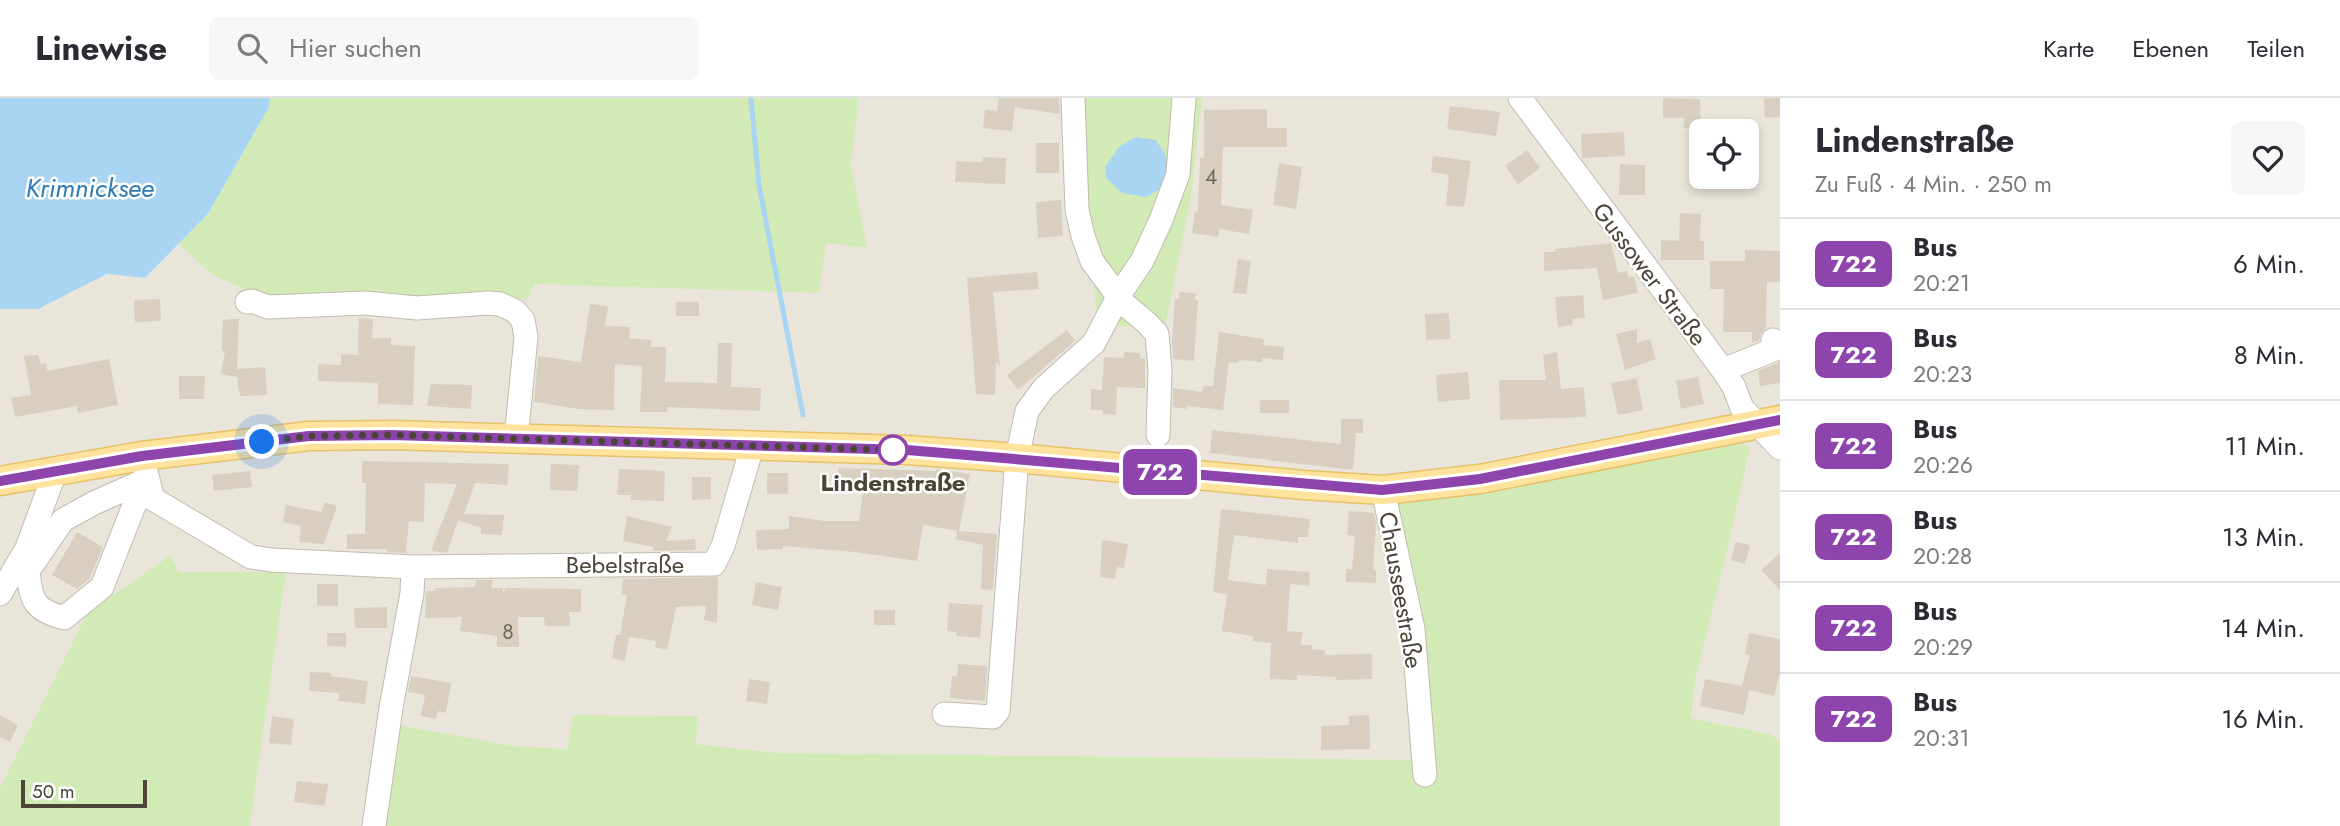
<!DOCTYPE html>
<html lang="de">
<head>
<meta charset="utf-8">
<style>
  body { margin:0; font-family:Jost,sans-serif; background:#f7f7f7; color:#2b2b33; height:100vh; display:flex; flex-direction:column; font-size:26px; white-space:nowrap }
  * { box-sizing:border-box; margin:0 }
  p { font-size:23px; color:#7c7c81 }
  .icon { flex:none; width:38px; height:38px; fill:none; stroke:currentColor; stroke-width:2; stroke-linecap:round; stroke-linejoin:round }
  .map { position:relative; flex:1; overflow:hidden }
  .drawer { display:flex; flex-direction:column; background:#fff; width:560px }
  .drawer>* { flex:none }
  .badge { padding:0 14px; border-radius:10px; font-size:24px; line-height:46px }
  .fabs { position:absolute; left:1689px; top:21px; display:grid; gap:14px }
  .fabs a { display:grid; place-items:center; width:70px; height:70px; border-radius:10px; background:#fff; box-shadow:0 4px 10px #0003; font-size:35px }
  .scale { position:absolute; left:21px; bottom:18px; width:126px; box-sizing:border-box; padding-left:7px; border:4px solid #4b4439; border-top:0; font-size:19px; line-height:24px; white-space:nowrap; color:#4b4439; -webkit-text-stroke:5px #fff; paint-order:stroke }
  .you { position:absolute; width:35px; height:35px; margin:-18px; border:5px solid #fff; border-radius:50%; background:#1a73e8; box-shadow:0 0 0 10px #1a73e833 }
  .map>.badge { position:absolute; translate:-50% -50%; box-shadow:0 0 0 4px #fff }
  .round { display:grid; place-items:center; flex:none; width:74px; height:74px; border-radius:10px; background:#f7f7f7 }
  .overview { display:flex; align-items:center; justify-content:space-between; height:119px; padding:0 35px }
  h1 { font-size:33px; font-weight:700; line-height:52px }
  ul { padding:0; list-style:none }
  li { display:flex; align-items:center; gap:21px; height:91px; padding:0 35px; border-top:2px solid #e1e1e2 }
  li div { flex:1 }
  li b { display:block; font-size:26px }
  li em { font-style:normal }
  li .badge { min-width:77px; font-weight:700; text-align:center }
  header { display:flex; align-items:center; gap:42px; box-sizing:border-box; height:98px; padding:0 35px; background:#fff; border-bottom:2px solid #e1e1e2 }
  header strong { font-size:33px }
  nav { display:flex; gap:38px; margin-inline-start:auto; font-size:24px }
  .search { width:490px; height:63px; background:#f7f7f7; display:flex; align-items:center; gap:18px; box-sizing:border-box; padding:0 24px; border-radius:10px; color:#7c7c81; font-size:26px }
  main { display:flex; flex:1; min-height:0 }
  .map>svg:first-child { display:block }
</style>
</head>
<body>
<header>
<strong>Linewise</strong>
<div class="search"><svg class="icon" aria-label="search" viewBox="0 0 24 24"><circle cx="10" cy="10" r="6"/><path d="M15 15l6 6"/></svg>Hier suchen</div>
<nav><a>Karte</a><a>Ebenen</a><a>Teilen</a></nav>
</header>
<main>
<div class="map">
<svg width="1780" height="728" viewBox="0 0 1780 728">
  <rect width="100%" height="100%" fill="#f6f3ec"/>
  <path fill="#eae5da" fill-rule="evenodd" d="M859,0H1780V643L1770,636L1691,620L1695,583L1730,441L1750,351L1432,662L779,655L695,646L697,618H573L567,651L514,648L381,728H250L286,474H178L0,690V211H38L107,176L145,180L179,146L211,176L529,201L533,186L826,144L866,150L851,66ZM1701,33H1746V79H1701Z"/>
  <path fill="#d2eab5" d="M270,0H859L851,66L867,150L826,145L819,195L534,186L529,201H366L255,196L211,176L179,146L208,116L269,9Z
    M1080,0H1202L1191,99L1165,230L1098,227L1087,120Z
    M1732,340L1750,350L1730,441L1695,583L1691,620L1770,636L1780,643V728H381L397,627L514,648L567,651L573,617L698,618L696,646L779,655L1431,662L1392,401Z
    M171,457L178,474H286L250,728H0V690L88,514Z"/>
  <path fill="#a9d4f2" d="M0,0H270L269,9L208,116L145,180L107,176L38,211H0Z
    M1136,39L1156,42L1167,60L1165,88L1146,99L1122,95L1106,80L1105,69L1120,48Z"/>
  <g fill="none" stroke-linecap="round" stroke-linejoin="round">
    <path stroke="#a9d4f2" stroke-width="5" d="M751,0L759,87L803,317"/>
  </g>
  <path fill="#d8cfc1" d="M999,0H1059L1060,16L1015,9L1012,33L983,30L985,12L997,13Z
    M1663,0L1700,1L1701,30H1684V20H1663Z
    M1764,0H1780V19L1765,20Z
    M1450,8L1500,14L1496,38L1447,31Z
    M1267,11V30H1287V49H1223L1221,107L1253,112L1249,136L1219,131L1218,139L1192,135L1195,113L1198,114L1200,60H1204V12Z
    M1624,34L1625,58L1582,60L1581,36Z
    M1036,45H1059V75H1036Z
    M1527,52L1540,70L1518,86L1505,68Z
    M1433,58L1471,63L1464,109L1446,107L1449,77L1431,74Z
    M983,59L1006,60L1005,86L955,84L956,63L982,64Z
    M1279,65L1302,69L1296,111L1273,107Z
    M1620,66L1645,67V97H1619Z
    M1061,102L1063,138L1038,140L1036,104Z
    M1680,115L1701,116L1700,143H1704V162H1661V142L1679,143Z
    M1611,145L1618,175L1627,173L1628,179L1634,178L1638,195L1603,202L1597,170L1544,173V154H1555V151Z
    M1745,152L1780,153V184H1767L1766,230L1761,236L1759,243L1752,245V234H1723L1724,191H1710V163H1745Z
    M1238,161L1251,163L1246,196L1233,195Z
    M1037,174L1039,191L993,194L1000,269L996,263L995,297L976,296L967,180Z
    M1179,194L1196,195L1195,202H1198L1194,263L1173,261L1172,244L1175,201H1179Z
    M1583,197L1585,220L1572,221L1573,227L1558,229L1555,199Z
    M160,201L161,223L135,224L134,202Z
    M676,204H699V218H676Z
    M590,206L608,208L605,228L630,229L629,240L651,242V249H666L665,284L717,285L718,245H732L731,289L761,290L760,313L667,309V314H640L642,268L615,266L614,312L578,311L534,304L538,258L581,264Z
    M1449,215L1450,241L1426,242L1425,216Z
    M359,220L373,221L372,240H391V247L415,248L413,307L378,306V285L318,283V266L341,267V256L358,257Z
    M231,221H239L237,271L265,269L267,297L240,298L237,279L221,276L225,253H222L223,222Z
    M1637,231V245L1650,241L1656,261L1625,272L1616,236Z
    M1067,232L1075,243L1018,292L1007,277Z
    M1219,234L1264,241L1263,247L1284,249L1283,262L1262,260V264L1239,262L1238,265L1229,264L1223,312L1187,308V311L1173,309V290L1202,294L1203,288H1213Z
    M1124,254L1140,255V260L1145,261V290L1117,289L1116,317L1102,316L1103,312H1091V291L1102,292L1104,259L1124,260Z
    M1557,254L1561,291L1584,289L1586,319L1500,322L1499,282H1546L1543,257Z
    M38,257L41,266L46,265L47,273L109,261L118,307L78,315L77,308L15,319L11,300L31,297L24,258Z
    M1780,264V285L1760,288L1758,273Z
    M1468,274L1470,301L1438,304L1436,277Z
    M179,278H205L204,301H179Z
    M1698,279L1704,306L1681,311L1676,283Z
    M1637,280L1643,312L1618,317L1611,285Z
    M431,286L472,287L471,311L427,308Z
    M1260,302H1289V315H1260Z
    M1341,321H1363V335H1356L1353,372L1210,355L1212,332L1341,346Z
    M362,363L509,366L507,387L475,385L464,416L504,417L502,437L481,436V430L458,422L447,455L431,453L457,386L425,385L424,424L409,423L406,455L387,454V451H347V436H365L366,385H362Z
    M551,366L579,367L577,393L550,392Z
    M838,370L936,373L937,371L970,376L959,433L923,427L917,463L855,454L783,448V451L757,452L756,432L789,431V418L825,423H859L863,392H838Z
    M619,371L665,373L664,403L630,402L631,397H617Z
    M250,373L252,389L214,393L212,377Z
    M767,375H788V396H767Z
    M692,379H711V401L692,402Z
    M325,404L337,408L324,446L299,444L301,428L283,424L286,407L321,414Z
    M1221,411L1310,421L1308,439H1298V445L1234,437L1228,482L1266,487L1267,471L1310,474L1309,488L1290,486L1287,533L1303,534L1301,547H1312V551L1325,552V557L1372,556V581L1336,582V579L1297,577V582L1270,581L1271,545L1253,543V538L1222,533L1227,496L1213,494Z
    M1349,413L1374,415L1376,426L1373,472H1376V485L1346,484V471H1352L1355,438L1347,437Z
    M627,418L672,429L666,443L695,441L696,452L653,453L654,449L623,443Z
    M957,433L997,436L993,492L981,491L983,447L956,441Z
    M77,434L103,449L89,481L77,491L52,477Z
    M1102,442L1128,446L1124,470L1117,469L1115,481L1100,479Z
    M1736,444L1750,447L1745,466L1731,462Z
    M1780,455V492L1761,472Z
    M718,479L717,525L704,522L706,508L676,509L667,552L655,549L656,543L629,539L625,563L612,560L616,537H620L627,497H622L623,481Z
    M476,482H493L491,490H503V497L505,490L581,491V514H569L570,528H545L544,519H518L519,549H497V538L460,533L462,519L425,520L426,493H435V490L475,489Z
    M756,484L782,489L778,512L752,507Z
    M317,486H338V508H317Z
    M949,505L983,507L980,540L956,538L957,534L947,533Z
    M387,509V530H355L354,510Z
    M874,512H895V527H874Z
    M327,535H346V549L327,548Z
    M1749,535L1780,541V575L1774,598L1749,592L1744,617L1700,608L1705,581L1742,588L1750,557L1745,556Z
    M958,566L987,568L985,603L950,600L952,578L957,579Z
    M310,574L331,575V578L368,583L365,606L338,603L339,595L309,593Z
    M411,578L451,585L446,615L438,613L436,621L421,618L425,597L408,594Z
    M749,581L770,584L767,606L746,603Z
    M0,617L18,627L10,644L0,639Z
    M1369,617L1370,651L1321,652V628L1349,627V618Z
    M272,618L294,621L291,647L269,645Z
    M297,683L328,686L325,708L294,704Z"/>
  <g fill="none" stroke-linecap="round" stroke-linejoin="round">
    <g stroke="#c2bbae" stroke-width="25">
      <path id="minor" d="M1073,0L1077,112L1083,138L1092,163L1123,205L1147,225L1157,236L1160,272L1158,337
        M1520,0L1723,272L1734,289L1742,310L1780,350
        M247,204L252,203L268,209L365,205L417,210L488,205L500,206L515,213L523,222L526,239L516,341
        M1723,272L1773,252V242
        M142,358L153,401L251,459L271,462L413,469L714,466L723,448L752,349
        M148,381L133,410L102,489L64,520C34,512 31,503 28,473L63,422L94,405Z
        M1383,392L1413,531L1425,677
        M0,496L27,450L55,374
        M944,616L993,619L998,613L1017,360L1027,313L1044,290L1094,245L1119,197L1142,163L1161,122L1178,76L1184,0
        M374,728L391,610L412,495L413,469"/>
    </g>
    <g stroke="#e6c16a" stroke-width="31">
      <path id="major" d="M0,383L142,358L309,338L392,337L907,352L1017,360L1303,387L1383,392L1480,381L1780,322"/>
    </g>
    <use href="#minor" stroke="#fff" stroke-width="23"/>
    <use href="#major" stroke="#ffe39c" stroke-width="28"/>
  </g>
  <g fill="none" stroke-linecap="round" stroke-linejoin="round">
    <g stroke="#fff" stroke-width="16">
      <path id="line" d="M0,383L142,358L309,338L392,337L907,352L1382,392L1480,381L1780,322"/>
    </g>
    <use href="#line" stroke="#8e44ad" stroke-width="10"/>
    <path stroke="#4b4439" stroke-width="7" stroke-dasharray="0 12.6" d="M262,344L309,338L392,337L893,352"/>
  </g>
  <circle fill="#fff" stroke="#8e44ad" stroke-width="3.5" cx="893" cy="352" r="14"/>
  <g text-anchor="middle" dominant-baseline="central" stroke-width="5" stroke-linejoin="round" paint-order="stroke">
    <g font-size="21" fill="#6e675b">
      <text x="1211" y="79">4</text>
      <text x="508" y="534">8</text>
    </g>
    <g font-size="24" fill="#4b4439" stroke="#fff">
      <text transform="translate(1650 176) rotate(53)">Gussower Straße</text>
      <text x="625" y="466">Bebelstraße</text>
      <text transform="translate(1401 492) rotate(80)">Chausseestraße</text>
    </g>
    <g font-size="24" font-weight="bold" fill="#4b4439" stroke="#fff">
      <text x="893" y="384">Lindenstraße</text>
    </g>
    <g font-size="26" font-style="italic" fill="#2e7ab2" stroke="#fff">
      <text x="90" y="90">Krimnicksee</text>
    </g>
  </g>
</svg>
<div class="fabs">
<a><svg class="icon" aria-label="locate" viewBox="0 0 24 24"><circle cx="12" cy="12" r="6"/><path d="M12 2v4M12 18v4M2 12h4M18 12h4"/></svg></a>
</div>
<div class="scale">50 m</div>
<div class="you" style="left:262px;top:344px"></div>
<b class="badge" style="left:1160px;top:374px;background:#8e44ad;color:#fff">722</b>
</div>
<section class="drawer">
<div class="overview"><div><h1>Lindenstraße</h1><p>Zu Fuß · 4 Min. · 250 m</p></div><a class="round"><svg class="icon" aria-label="heart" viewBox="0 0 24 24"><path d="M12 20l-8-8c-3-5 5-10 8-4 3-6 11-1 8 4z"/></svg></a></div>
<ul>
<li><span class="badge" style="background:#8e44ad;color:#fff">722</span><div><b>Bus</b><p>20:21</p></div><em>6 Min.</em></li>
<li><span class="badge" style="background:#8e44ad;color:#fff">722</span><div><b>Bus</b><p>20:23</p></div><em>8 Min.</em></li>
<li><span class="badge" style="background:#8e44ad;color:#fff">722</span><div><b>Bus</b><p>20:26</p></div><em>11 Min.</em></li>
<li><span class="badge" style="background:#8e44ad;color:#fff">722</span><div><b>Bus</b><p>20:28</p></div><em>13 Min.</em></li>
<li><span class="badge" style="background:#8e44ad;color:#fff">722</span><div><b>Bus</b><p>20:29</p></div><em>14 Min.</em></li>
<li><span class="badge" style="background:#8e44ad;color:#fff">722</span><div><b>Bus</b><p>20:31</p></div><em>16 Min.</em></li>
</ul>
</section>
</main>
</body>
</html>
